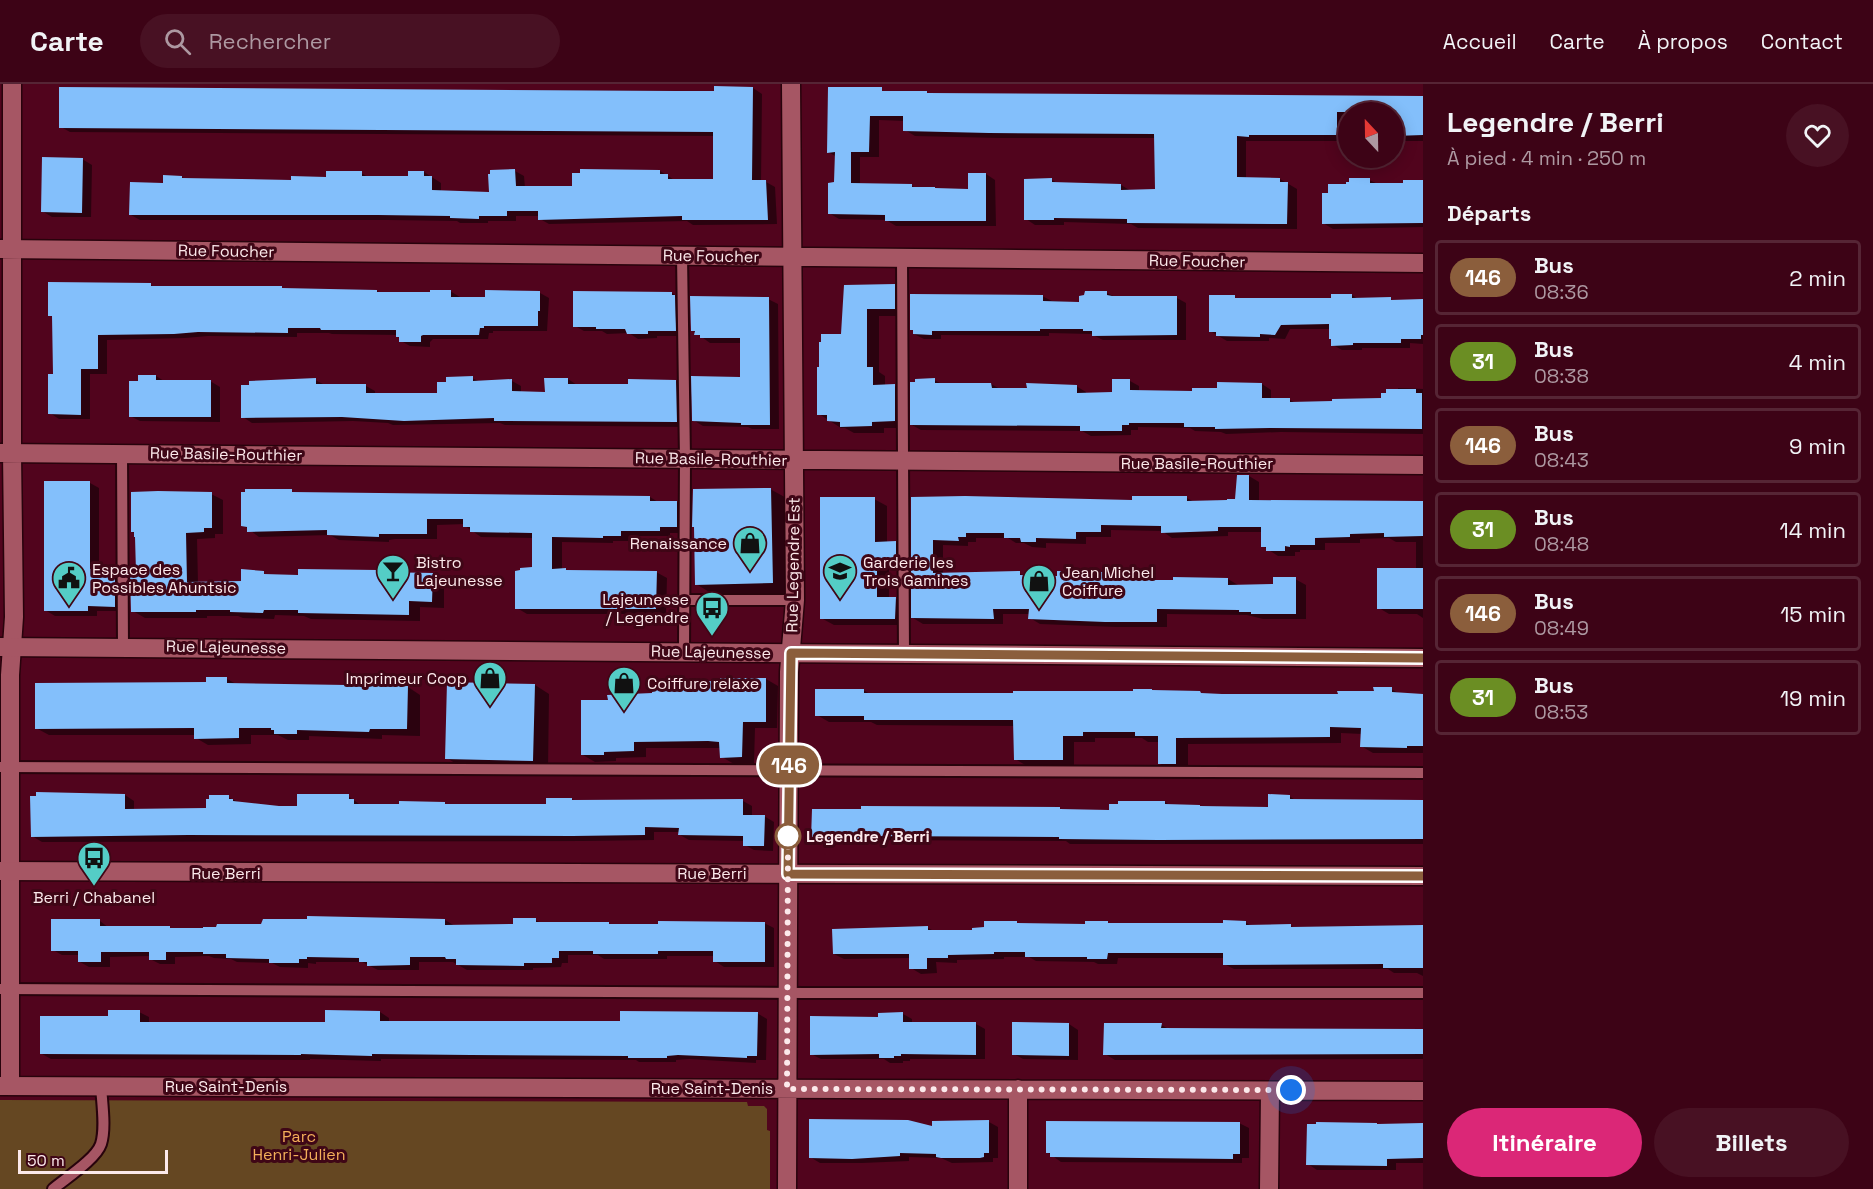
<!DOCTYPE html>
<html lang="fr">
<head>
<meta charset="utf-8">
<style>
  body { margin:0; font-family:"Space Grotesk",sans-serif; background:#481123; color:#f1f3f6; height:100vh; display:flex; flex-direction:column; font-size:22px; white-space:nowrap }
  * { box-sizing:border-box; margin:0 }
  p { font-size:20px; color:#ad98a1 }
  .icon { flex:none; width:33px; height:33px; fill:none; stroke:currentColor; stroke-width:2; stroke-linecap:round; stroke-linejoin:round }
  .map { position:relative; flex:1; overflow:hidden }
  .details { display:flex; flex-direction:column; background:#3d0316; width:450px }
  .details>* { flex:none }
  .badge { padding:0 12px; border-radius:20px; font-size:21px; line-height:39px }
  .needle { width:39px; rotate:338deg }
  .fabs { position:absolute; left:1338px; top:18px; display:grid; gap:12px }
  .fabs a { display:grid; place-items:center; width:66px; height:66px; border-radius:50%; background:#3d0316; box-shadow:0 3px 15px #0003,0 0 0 2px #562535; font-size:30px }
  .scale { position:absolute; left:18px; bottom:15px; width:150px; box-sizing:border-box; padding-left:6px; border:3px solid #fce9eb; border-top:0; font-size:16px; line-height:21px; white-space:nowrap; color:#fce9eb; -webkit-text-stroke:4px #3f0616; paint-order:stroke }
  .you { position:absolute; width:30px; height:30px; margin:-15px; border:4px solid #fff; border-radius:50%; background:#1a73e8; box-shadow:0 0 0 9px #1a73e833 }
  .map>.badge { position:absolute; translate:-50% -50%; box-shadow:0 0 0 3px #fff }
  h2 { padding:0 24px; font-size:22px; line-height:54px }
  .round { display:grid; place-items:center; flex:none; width:63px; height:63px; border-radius:32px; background:#481123 }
  .overview { display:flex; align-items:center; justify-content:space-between; height:102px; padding:0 24px }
  h1 { font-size:28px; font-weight:800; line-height:45px }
  .primary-button { display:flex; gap:12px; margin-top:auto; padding:12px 24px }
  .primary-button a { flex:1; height:69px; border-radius:36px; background:#db2777; color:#fff; font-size:24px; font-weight:800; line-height:69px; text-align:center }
  .primary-button a+a { background:#481123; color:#f1f3f6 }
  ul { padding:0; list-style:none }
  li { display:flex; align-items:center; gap:18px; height:75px; margin:0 12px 9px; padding:0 12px; border:3px solid #562535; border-radius:6px }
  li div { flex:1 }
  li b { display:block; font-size:22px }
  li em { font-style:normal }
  li .badge { min-width:66px; font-weight:700; text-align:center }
  header { display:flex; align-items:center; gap:36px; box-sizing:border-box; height:84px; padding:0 30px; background:#3d0316; border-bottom:2px solid #562535 }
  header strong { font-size:28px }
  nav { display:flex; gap:33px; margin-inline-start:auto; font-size:21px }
  .search { width:420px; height:54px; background:#481123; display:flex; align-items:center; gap:15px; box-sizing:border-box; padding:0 21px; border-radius:33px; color:#ad98a1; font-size:22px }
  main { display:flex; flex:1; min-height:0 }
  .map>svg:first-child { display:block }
</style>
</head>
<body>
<header>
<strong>Carte</strong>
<div class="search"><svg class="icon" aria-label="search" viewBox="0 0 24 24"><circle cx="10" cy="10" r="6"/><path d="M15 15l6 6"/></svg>Rechercher</div>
<nav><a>Accueil</a><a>Carte</a><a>À propos</a><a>Contact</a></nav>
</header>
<main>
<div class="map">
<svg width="1423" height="1105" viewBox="0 0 1423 1105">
  <rect width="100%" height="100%" fill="#51041d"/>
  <path fill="#654722" d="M0,1016L747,1018L748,1022H764L767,1025V1046L770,1047V1105H0Z"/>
  <path fill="#0007" d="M753,4L762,10L761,98H766L775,103L777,140L693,141L687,137L549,140L540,135V132H516V137H488V139H460L457,137L388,136H140L131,131L165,101L182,93L186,96L292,97L361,89L370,94L409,93V88H424L441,99V108L490,109L515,87L524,92L525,104H574L660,87L676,97L714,96L715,52L70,48L61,43L716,8Z
    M859,6L929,10L1423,14V57H1394V28H1348V57H1246V95H1280L1297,105V145L1138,144L1131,140L1064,138V141H1035L1026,135L1052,96L1059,100L1121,101L1131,107H1156L1155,54H1000L915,52L905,46V37L879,36V73H860V101L912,102L916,104L970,106L986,90L995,96L996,142H896L886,136L839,135L829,129L836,100L837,73L828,68Z
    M82,75L92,81L91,133H52L42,127Z
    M1369,96L1378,100H1405V98H1423V143L1333,145L1323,139L1329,110L1348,102Z
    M151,201L155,204L377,207L381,209L432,210L450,207L460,213V215L486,214L540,209L549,214L547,247H493V249H489L488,255H433L430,258V263L410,262L401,257V254L398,251L332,250L329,249H297V253L208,252L185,254L107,256V290H90V335H59L50,329L54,292V233L49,231Z
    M845,202H894L907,209V232H879V288L885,292V302H895L907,309V344H884V349H854L845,344H841L819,330L842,251Z
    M574,209H672L681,215L685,252H657V254L638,255L629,249L607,250L602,247H584L575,242Z
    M1107,209L1115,213L1177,214L1186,219V256H1103L1091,250L1049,249V252L941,251V255H924L914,250V247L911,245L1042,212L1052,217L1081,219L1086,213Z
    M1352,211L1358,215H1390L1394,217L1423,216V260L1410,259V264H1362V266H1342L1333,261L1330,245H1290L1285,255L1269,254V257H1227L1210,247L1234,213L1239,216L1332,215Z
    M768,215L778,220L779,345H752L748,343L703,342L693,336L742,295V259H710L692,246Z
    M156,292L164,297H210L220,303V338L140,337L130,332L139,298Z
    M472,294L480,298L512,297L521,302V309H546L568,295L577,301L629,302L676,297L685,303L686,343L505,341L500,339L393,341L388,339L353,337L252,339L243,333L315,296L325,301L366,302L375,307V310H439Z
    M934,296L944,301L991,300L1000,305L1076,302L1086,308V310H1114L1130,297L1139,302V308H1194L1262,300L1271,306V316H1290L1296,319L1382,316L1398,307V304L1423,305V350L1281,348L1226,350L1221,348L1195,347L1190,344L1138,343V346H1131V351L1091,352L1082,347L921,346L912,341Z
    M1249,392L1259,398V418L1423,419V534L1417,530H1389L1379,524L1416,485V458H1396L1389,454L1360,455V459H1325V466H1300V468H1295V472H1278L1263,462V448H1228V452L1172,454L1162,447L1111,446V453H1086V460L1046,459V464L1032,463L1024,459H1016L1008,454H976V458H968V462L943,461V490L1019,489L1026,493H1059L1102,489L1113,495V497L1228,495L1238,501L1274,502L1295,495L1306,501V535H1263L1247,531L1167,530V543H1116L1040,540L1030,534V530H1003V540H923L913,534V415L1134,418L1187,414L1194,418L1236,416Z
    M45,398L90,399L99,404V487L107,486L124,495V527H97V532H55L45,526Z
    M770,405L790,416L792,509L716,512L696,500Z
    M291,407L296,410L650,413L658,418H677L687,424V449H670V452H631V457H613V459L562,458V486L568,488H656L667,494L666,530H527L517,524L534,485L533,454L481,453L465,442V440L437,441V455H395L389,456V458L339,456L330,451L259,453L243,441Z
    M211,410L223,416V450H215V454L197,455L198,499H242L263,489L268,492H299L378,488L381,490L433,491L444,498V524L420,523V537L311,535L304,532L275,531L274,535L243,534L238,532H207V534H145L133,527L138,489L135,449L132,448Z
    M874,415L887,422V459H896L908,466V485H889V514L896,515L908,522V541H834L821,534Z
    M227,595L238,601L408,603L420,611V652L382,651V655L309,652V656H288L278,651H251V660L208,661L196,654V651H49L36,644Z
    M766,595L778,602L777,644H755L754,679L734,680L722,673L721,664H646V673L616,674V677L595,678L583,671L609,617L690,604Z
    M535,601L549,610L548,685L461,683L447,674Z
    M1391,605L1400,610L1423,611V669H1373L1361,662L1362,650L1341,649V659L1188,660V686H1171L1160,680V658H1148L1142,654H1095V658H1074V682H1027L1015,675V642L877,641L871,638H829L817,631L863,606L870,610L1339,612L1375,609Z
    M125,711L134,717V726H207L228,713L238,718L279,723H298L348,712L362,722L444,719L448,722H547V715H572L575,717H743L752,722V732H764L774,738L773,767L754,766L745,761V757L689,756L680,751V748H654V756L583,757L42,758L32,752Z
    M1289,712L1297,717H1423V760H1070L1066,757L871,756L870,759H822L813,754L1059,724L1064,727H1110L1165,718L1171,722L1270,724Z
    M445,836L455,842H514L535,836L542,839H608L613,842L764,839L774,844V883H724L715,877V872H667V875H604L598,871H568V879H562L561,883L533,884V886H467L453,878H419V886H378L362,878H316V880L308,879V884L280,883L272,879L237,878L231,875L214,874L209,872L175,873V880H160L150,875V872L110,873V883H89L80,878L79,871H62L53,866L100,837L109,844H170L173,845Z
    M1245,838L1252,842H1291L1295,845L1423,843V892L1417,889H1394L1388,885H1234L1224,880V874H1118L1117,880H1098L1094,878L1036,877L1029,873H1004V875L957,876V879L936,878L937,889L921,890L911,884V874L844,875L834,870L928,844L934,847L974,848L1017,839L1020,841H1087L1108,839L1111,841H1225Z
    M139,928L149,933V939L326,940L380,928L389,934V938L621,939L757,929L767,935L766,976H756V979L689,975L676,976V978H639L636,976L482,975H381V977L310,975V976L51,975L42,970L110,933Z
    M903,930L912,935V940H976L985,945V975H910V977H903V979H890L884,975H821L811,970L879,935Z
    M1069,940L1078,946V976L1023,975L1014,970Z
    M1161,941L1169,945L1423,946V975L1115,976L1105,970Z
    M989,1038L998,1043V1074H993V1078L952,1079L941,1074L909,1073V1077L862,1079H820L810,1073L933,1044Z
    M1239,1039L1249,1044V1074H1242V1079L1061,1078L1047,1068Z
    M1423,1040V1079H1396V1086H1317L1308,1080L1379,1042Z"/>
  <path fill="#83bffb" d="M714,2L753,3L752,96H766L768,136H682V132L538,136V127H507V132H479V135L450,134V132L378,131H129L130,98L163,99V91L182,92V94L291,96V92L326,93V87H362V92H408V87H424V92H432V106L489,108L488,90H490V86L515,85L516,102H572V89H580V85L660,86V90H668V95H713V48L59,44V3L676,7H714Z
    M828,3H882V7H927V9L1423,12V51L1394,52V28H1337V51H1249V53L1237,52V93L1280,94V98H1288L1287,140L1127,139V135L1054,134V136H1024V95L1052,94V98L1121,100V106L1155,105L1154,50L989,49L903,47V32H870L869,68H851V99L912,100V103H935V104L968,105V89H986V137H885V131L828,130V99L834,98L835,68L827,69Z
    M42,73L83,74L82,129L41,128Z
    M1349,94H1370V99H1403V96H1423V139L1322,140V109H1328V100H1346V98H1349Z
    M48,198L151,199V202H282V204L377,206V208H430V206H451V213H485V206L540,207V227H538V242H484V244H480L479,251H423L421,252V258H399V253H396V246H321L320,244H288V249L198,248L174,250L98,251V285H81V331L48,330V290H53L52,232H48Z
    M895,200V225H867V283H873V301L895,300V337L872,338V342L840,343V338L827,337V331H817V283H819V258H821V250H841L844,201Z
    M573,207L672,208V211H675L676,247H648V250H627L625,245H596V243H573Z
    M1085,207H1107V211L1112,212H1177V251L1092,252V247H1083V245H1040V247H932V251L913,250V246H910V210L1043,211V217L1079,218V212L1084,211Z
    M1331,210H1352V214L1391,213V216L1423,215V251H1421V255H1401V259H1353V261L1331,262V255H1329V240L1281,241L1275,251L1260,250V253L1216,252V248H1209V211H1235V214H1331Z
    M690,212L769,213L770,341H741V339L692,337L691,292L740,293V254H700V251H694L695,247H691Z
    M138,291H156V296H211V333H129V297H138Z
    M473,292V297L512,295V307L545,308L544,294H568V300H628V295L676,296L677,338L494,337V334L404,337L342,333L241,334V301H249V297L316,294V300H366V309H437V298H446V293Z
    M935,294V299H991L992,304H1027L1026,299L1077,301V309L1112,308V295H1130V306L1192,307V304H1217V298L1262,299V314H1290V318L1332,317V315L1381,314V309H1386V305H1416V309H1422V345L1270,344L1215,345V343H1184V339H1129V341H1122V347H1080V342L910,341V298H915V295Z
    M1237,391H1249V416L1423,417V452L1384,453V449L1350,450V453L1315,454V461H1290V463L1285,462V467H1266V463H1261V443H1218V447L1161,449V442L1101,441V448H1076V455L1036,454V458H1021L1020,454H1004V449H966V453H958L959,457L933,456V489L1020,487V491L1057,492V487L1103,488V496H1173V493L1228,494V501L1273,500V493H1296V530H1251V528H1239V526L1157,525V538H1105L1028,535L1029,525H993L994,535L911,534V413L965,412L1132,416V412H1187V417L1227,416V415H1235Z
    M44,397H90V485H107L108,488H115V523L88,522V527H44Z
    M771,404L773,499L695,501L694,443H692L693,405Z
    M245,405H292V408L650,412V417H677V443H660V447H621V452H603V454L552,453V485L566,484V486L657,487L656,525H515V487L520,486V484L532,483V449L470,448V443H463V435H427V450H379V453L327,451V446L247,448V443L241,442V408H245Z
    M158,407L212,408V444H204V448L186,449L187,498L241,497V485L264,487V490L298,491V485L378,486V488L433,489L432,518L409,517V531L298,529V526H264L263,529L230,528V526H196V528H131L130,488H136L135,453H134V448H131V408Z
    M820,413H875V458L896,457V479H877V513H896L895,535H820Z
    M1377,484H1423V525H1377Z
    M206,593H227V599L408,602L407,645H370L369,648L297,646V650H274V646H271V644H239V654L194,655V644L35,645V599L206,598Z
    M720,594H766V638H743L742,673L720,674L719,658L708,657L634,658V667L604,668V671H581V616H608L607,611L652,609V602H688V597H720Z
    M447,598L535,600L533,677L445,675Z
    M1373,603H1392V608L1423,610V662H1407V664L1360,663L1361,644L1330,643V653L1176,654V680H1158V652H1135V648H1083V652H1063V676H1014L1013,636H864V632H815V605H864V609H1013V607H1133V605H1152V606L1200,607L1201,609L1222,610H1338L1337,607H1374Z
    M36,708L125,710V725L206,724V715H209V711H229V715H233V717L279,722H297V710H349V715H354V720H399V717L445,718V720H546V714H572V716L743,715V731H765L764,762H743V752L678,751L679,744L645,743V751L572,752L188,751L31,753L30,712H36Z
    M1268,710L1290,711V715L1423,716V755L1158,756L1059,755V753L861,752V755H811L812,725H861V722L1060,723V725L1109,726V720H1118V717H1165V720L1200,721V722L1268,723Z
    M307,832L445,835V841L513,840V834H536V838H609V840H658V837L765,838V878H713V867H658V870H593V867H559V874H552V879H524V882L456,881V875H446L445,873H410V881L367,882V878H359V874L307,873V875H299V879H269V875L226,874V870H203V868H166V876H149V868H101V878H78V867H51V835H100V842H170V844H203V843H216L217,840H261L263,835H307Z
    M1223,836L1246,837V841L1291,840V843L1423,841V884H1383V880L1223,881V869H1108L1107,875H1087V873H1025V868H994V870L948,871V874H927V885H909V870H833L832,845L928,842V846H972V844L984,843V837H1017V839L1085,840V837H1108V839H1223Z
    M108,926H140V938H325V926L380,927V937H620V927L758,928L757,972H747V974L678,971L667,972V974H628V972L471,971L372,970V972L301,970V971L40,970V932H108Z
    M903,928V938H976V971L901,970V972H894V974H879V970L810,971V932L878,933V929Z
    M1012,938L1069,939V972L1012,971Z
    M1104,939H1162L1161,944L1423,945V970L1103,971Z
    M809,1035L908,1036L932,1042V1037L989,1036V1069H984V1073L980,1074H941L936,1073V1070L900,1069V1072L852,1075L809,1074Z
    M1046,1037L1240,1038V1070H1233V1075L1050,1073V1069H1046Z
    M1316,1038L1377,1039V1040L1423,1039V1074L1387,1075V1082L1306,1081L1307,1040H1316Z"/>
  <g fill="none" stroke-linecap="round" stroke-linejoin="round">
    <g stroke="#28030c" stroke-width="14">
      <path id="lane" d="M682,172L685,375L684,567
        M902,174L904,571
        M122,369L123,562
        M685,516H795
        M0,683L1423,689
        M0,905L806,909H1423
        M53,1105C66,1094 96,1075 101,1060C106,1044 102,1019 101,1002"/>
    </g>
    <g stroke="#28030c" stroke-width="21">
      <path id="street" d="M0,165L1423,179
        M0,369L1423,381
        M0,1002L1423,1007
        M10,1002V591L14,533L12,369V0
        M787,1105L789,588L795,516L791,0
        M1018,1105V1005
        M1269,1105L1270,1007"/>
    </g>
    <g stroke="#28030c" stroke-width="21">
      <path id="secondary" d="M0,563L1423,574
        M0,787L1423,792"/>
    </g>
    <use href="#lane" stroke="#a65664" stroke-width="10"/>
    <use href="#street" stroke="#a65664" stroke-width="18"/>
    <use href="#secondary" stroke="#a65664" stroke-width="18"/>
  </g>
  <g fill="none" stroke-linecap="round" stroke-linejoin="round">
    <g stroke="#fff" stroke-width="14">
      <path id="line" d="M1423,574L791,569L788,790L1423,792"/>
    </g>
    <use href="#line" stroke="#8b5e3c" stroke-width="9"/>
    <path stroke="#fce9eb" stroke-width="6" stroke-dasharray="0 10.8" d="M788,752L787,1005L1291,1006"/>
  </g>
  <defs>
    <g id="shop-pin" transform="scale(1.725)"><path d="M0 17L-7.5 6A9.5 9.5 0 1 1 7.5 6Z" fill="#54cdc6" stroke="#3f0616"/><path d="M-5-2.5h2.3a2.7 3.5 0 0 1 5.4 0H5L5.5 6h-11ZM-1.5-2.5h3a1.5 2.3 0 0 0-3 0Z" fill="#111"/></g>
    <g id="bar-pin" transform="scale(1.725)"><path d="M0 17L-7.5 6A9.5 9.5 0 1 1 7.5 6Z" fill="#54cdc6" stroke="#3f0616"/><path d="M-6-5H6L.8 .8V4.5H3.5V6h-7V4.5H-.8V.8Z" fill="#111"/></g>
    <g id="school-pin" transform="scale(1.725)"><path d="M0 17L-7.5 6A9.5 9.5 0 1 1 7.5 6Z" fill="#54cdc6" stroke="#3f0616"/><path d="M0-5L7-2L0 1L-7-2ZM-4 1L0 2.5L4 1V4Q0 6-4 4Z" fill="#111"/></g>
    <g id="civic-pin" transform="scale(1.725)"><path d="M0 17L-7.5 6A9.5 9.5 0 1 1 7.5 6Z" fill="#54cdc6" stroke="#3f0616"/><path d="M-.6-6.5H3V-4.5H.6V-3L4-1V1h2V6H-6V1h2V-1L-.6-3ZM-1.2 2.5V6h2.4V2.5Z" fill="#111"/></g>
    <g id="bus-pin" transform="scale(1.725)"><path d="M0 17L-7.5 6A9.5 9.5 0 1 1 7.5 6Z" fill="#54cdc6" stroke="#3f0616"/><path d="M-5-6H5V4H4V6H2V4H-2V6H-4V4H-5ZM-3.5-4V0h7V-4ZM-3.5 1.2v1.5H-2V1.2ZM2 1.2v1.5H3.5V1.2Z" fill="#111"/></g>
  </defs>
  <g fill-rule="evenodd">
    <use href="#shop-pin" x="750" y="459"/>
    <use href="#bar-pin" x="393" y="487"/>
    <use href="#school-pin" x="840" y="487"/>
    <use href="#civic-pin" x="69" y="494"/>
    <use href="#shop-pin" x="1039" y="497"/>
    <use href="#bus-pin" x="712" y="524"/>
    <use href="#shop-pin" x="490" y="594"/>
    <use href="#shop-pin" x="624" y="599"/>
    <use href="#bus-pin" x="94" y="774"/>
  </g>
  <circle fill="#fff" stroke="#8b5e3c" stroke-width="3" cx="788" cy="752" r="12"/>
  <g text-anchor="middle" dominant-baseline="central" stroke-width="6" stroke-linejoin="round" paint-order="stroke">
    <g font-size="16" fill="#fce9eb" stroke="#3f0616">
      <text transform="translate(226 167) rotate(1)">Rue Foucher</text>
      <text transform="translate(711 172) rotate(1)">Rue Foucher</text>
      <text transform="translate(1197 177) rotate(1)">Rue Foucher</text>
      <text transform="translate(226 370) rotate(1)">Rue Basile-Routhier</text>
      <text transform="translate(711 375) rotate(1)">Rue Basile-Routhier</text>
      <text x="1197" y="379">Rue Basile-Routhier</text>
      <text transform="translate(793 481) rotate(-89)">Rue Legendre Est</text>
      <text transform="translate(226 563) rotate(1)">Rue Lajeunesse</text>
      <text transform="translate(711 568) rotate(1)">Rue Lajeunesse</text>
      <text x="226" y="789">Rue Berri</text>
      <text x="712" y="789">Rue Berri</text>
      <text x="226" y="1002">Rue Saint-Denis</text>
      <text x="712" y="1004">Rue Saint-Denis</text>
    </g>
    <g font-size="16" fill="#fce9eb" stroke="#3f0616" text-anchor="start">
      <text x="727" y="459" text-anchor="end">Renaissance</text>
      <text x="416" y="478">Bistro<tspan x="416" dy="18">Lajeunesse</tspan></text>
      <text x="863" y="478">Garderie les<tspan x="863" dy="18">Trois Gamines</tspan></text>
      <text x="92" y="485">Espace des<tspan x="92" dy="18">Possibles Ahuntsic</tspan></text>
      <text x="1062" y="488">Jean Michel<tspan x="1062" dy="18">Coiffure</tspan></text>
      <text x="689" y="515" text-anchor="end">Lajeunesse<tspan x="689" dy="18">/ Legendre</tspan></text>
      <text x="467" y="594" text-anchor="end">Imprimeur Coop</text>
      <text x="647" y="599">Coiffure relaxe</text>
      <text x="94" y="813" text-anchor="middle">Berri / Chabanel</text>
    </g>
    <g font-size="16" font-weight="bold" fill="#fce9eb" stroke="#3f0616" text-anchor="start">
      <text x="806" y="752">Legendre / Berri</text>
    </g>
    <g font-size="16" fill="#f4af5a" stroke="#3f0616">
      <text x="299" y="1052">Parc<tspan x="299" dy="18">Henri-Julien</tspan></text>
    </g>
  </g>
</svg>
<div class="fabs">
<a><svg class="needle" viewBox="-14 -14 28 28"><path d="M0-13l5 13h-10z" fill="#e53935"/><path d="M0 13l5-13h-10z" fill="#ad98a1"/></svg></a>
</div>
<div class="scale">50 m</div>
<div class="you" style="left:1291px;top:1006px"></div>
<b class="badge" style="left:789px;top:681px;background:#8b5e3c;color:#fff">146</b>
</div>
<section class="details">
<div class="overview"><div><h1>Legendre / Berri</h1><p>À pied · 4 min · 250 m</p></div><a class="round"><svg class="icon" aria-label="heart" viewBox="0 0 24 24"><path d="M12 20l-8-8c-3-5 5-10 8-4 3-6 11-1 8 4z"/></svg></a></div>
<h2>Départs</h2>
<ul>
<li><span class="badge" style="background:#8b5e3c;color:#fff">146</span><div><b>Bus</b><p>08:36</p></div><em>2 min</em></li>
<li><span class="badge" style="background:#6b8e23;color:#fff">31</span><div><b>Bus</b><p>08:38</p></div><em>4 min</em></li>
<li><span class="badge" style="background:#8b5e3c;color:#fff">146</span><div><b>Bus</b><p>08:43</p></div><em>9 min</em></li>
<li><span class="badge" style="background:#6b8e23;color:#fff">31</span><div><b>Bus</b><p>08:48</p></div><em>14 min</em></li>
<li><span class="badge" style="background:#8b5e3c;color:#fff">146</span><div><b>Bus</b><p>08:49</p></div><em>15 min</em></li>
<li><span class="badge" style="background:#6b8e23;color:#fff">31</span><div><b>Bus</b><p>08:53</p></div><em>19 min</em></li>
</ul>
<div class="primary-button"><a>Itinéraire</a><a>Billets</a></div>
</section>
</main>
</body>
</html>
